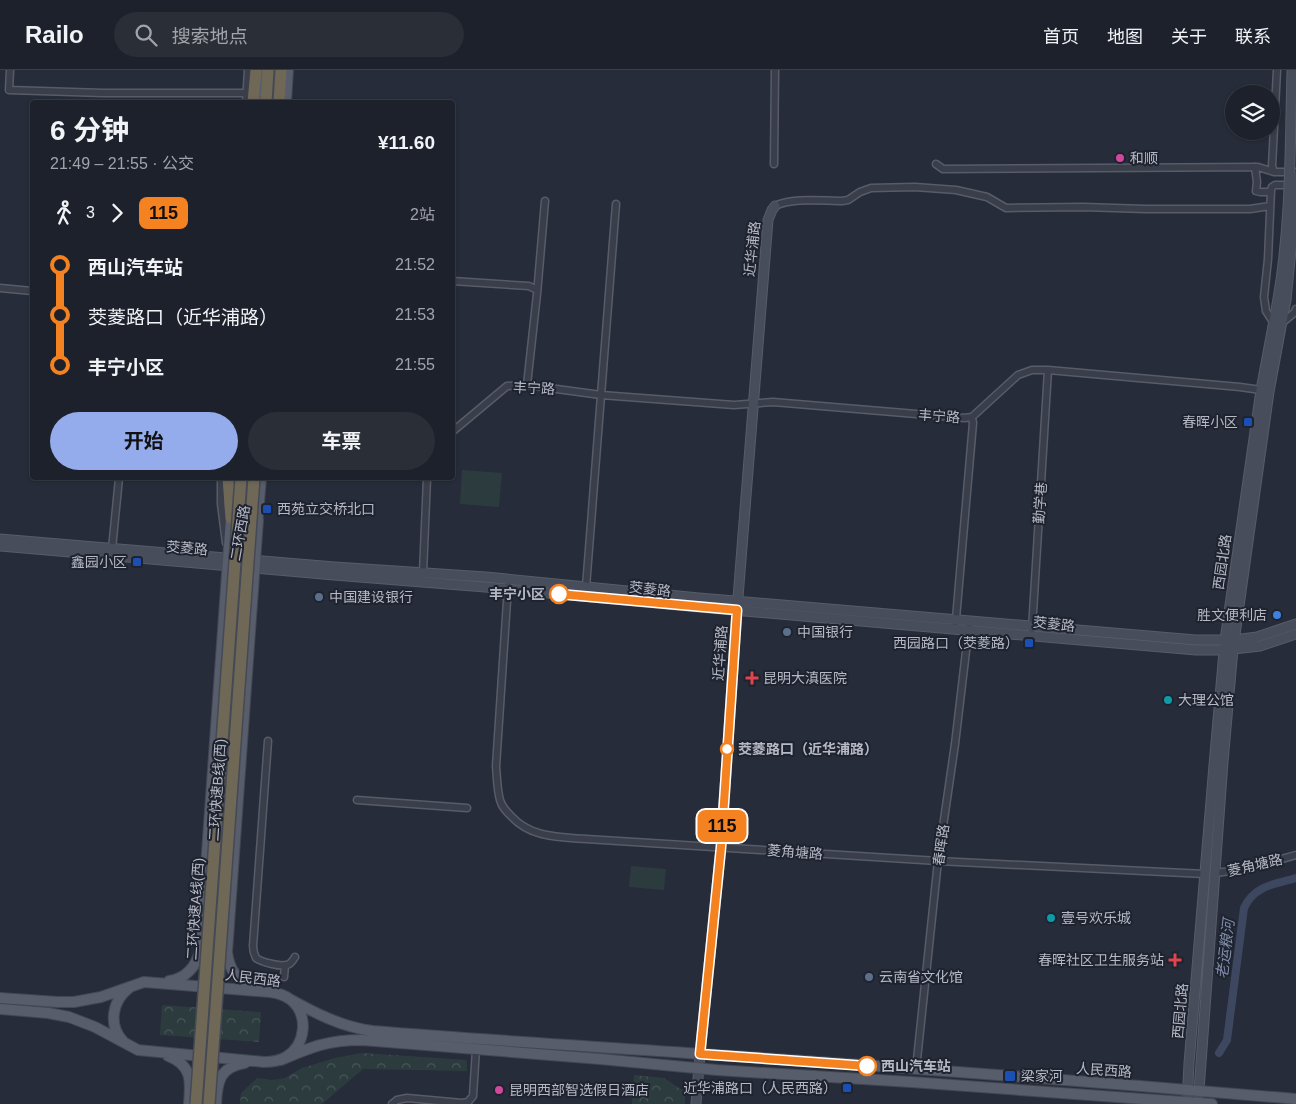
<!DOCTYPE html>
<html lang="zh">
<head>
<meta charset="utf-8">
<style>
  body { margin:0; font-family:Arial,"Noto Sans SC",sans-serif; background:#292e37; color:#f1f3f6; height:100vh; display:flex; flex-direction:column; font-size:19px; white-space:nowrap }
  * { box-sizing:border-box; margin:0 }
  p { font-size:16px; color:#a0a3a9 }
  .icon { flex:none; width:28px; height:28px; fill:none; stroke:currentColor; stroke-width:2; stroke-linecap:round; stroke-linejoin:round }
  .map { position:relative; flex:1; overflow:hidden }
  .sheet { position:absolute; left:30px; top:30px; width:425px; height:380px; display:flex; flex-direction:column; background:#1c212b; border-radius:5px; box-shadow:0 1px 4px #0004,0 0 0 1px #3a3e47 }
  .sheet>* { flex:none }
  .badge { padding:0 10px; border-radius:8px; font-size:18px; line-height:32px }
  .fabs { position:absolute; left:1225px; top:15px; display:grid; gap:10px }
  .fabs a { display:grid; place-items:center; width:55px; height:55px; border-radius:50%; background:#1c212b; box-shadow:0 1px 4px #0004,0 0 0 1px #3a3e47; font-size:25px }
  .map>.badge { position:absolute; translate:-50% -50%; box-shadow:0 0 0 2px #fff }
  .legs { display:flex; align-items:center; gap:8px; height:55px; padding:0 20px; font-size:16px }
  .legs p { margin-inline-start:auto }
  .overview { display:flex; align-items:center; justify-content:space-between; height:85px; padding:0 20px }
  h1 { font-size:28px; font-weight:700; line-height:38px }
  .primary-button { display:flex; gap:10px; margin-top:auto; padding:10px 20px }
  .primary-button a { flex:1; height:58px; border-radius:30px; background:#94aceb; color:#111; font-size:20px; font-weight:700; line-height:58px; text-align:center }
  .primary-button a+a { background:#292e37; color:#f1f3f6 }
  ul { padding:0 20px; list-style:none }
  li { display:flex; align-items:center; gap:18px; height:50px; font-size:19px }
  li i { display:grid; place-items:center; width:8px; height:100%; margin:0 6px; background:currentColor }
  li i::after { content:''; width:12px; height:12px; margin:-6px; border:4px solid; border-radius:50%; background:#1c212b }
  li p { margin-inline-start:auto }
  li:first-child i { background:linear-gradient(#0000 50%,currentColor 0) }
  li:last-child i { background:linear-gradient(currentColor 50%,#0000 0) }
  header { display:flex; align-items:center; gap:30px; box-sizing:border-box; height:70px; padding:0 25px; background:#1c212b; border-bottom:1px solid #3a3e47 }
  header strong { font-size:24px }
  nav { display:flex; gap:28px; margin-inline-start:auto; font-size:18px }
  .search { width:350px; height:45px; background:#292e37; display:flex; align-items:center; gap:12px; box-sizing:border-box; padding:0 18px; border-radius:28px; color:#a0a3a9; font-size:19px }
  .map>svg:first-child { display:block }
</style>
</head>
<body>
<header>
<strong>Railo</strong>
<div class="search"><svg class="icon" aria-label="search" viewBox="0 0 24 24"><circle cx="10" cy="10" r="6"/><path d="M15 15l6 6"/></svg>搜索地点</div>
<nav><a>首页</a><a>地图</a><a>关于</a><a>联系</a></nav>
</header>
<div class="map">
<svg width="1296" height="1034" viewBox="0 0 1296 1034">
  <defs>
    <pattern id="park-crowns" width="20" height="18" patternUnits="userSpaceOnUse" patternTransform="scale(1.25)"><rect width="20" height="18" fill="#2c3c3e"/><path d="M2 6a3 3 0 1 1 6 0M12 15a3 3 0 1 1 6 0" fill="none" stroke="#485658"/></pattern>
  </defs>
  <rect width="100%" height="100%" fill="#262c39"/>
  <path fill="url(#park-crowns)" d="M162,935L261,942L259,972L160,965Z
    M362,983L467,990V1001L363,999L322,1034H240L241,1023L257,1008L272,1010L285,1008L302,998L335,988Z
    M634,1005L664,1008L685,1022V1034H632Z"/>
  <path fill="#2c3c3e" d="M462,400L502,403L499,437L460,434Z
    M631,796L666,799L664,820L629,817Z"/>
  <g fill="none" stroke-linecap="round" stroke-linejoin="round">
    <path stroke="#3d4860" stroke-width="8" d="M1219,983L1227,970L1244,838C1254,816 1274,814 1296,808"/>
    <g stroke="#575c68" stroke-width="9">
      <path id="street" d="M10,0L9,20L103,23H247
        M246,32L248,0
        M774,94L775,0
        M936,94L943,99L1258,97L1274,102H1296
        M1255,97L1257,112L1256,121L1260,122H1271
        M1274,102L1272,96L1277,0
        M775,136C792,127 823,131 842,131L848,130L860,122L871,118L915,117L956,120L987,127L1006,138L1083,137L1146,139H1250L1270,136
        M452,211L529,216L537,220
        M0,218L32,221
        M1273,252L1266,241L1264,227L1268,189L1271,120L1272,117L1275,115H1292
        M1282,253L1294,243L1296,239
        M527,315L537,224L545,131
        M452,362L507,316L527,315L601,325L734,335L773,332L964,348L972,347L1018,305L1032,300H1048L1240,317L1261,320
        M221,408V434L226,473
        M112,479L119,408
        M423,503L427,408
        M508,516L496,696C497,707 497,719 500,730C502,737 506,741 511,746C531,768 559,767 586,769L938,791L1205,804
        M586,517L616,134
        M1032,559L1048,300
        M955,560L973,353L972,347
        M268,671L253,876C253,880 254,884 256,888C261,892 281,897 287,895C291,894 293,890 295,887
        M357,730L467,738
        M1215,803L1246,799L1296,785
        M284,907L285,895
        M916,999L938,791L955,674L969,556
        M392,1034L397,1030L407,1028L462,1033L468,1032L473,1026L476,979"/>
    </g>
    <g stroke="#575c68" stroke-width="11">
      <path id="secondary" d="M0,469L335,497L486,507L699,528L1196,570H1234L1257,567L1296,554
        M0,476L334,505L485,517L698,537L1196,580H1225L1260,576L1296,564
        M696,1034L700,984L721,777L737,540L768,150L772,140L775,136
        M1187,1034L1189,993L1214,695L1225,570L1261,320L1278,229
        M1198,1034L1223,692L1233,579L1269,322L1286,230"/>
    </g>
    <g stroke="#424753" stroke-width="12">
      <path id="primary" d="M259,32L262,0
        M286,32L288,0
        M257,456L261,408
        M169,911C186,908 196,898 200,880L231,448
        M254,918C238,912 229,900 227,882L258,450
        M286,927C313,942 341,957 373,961C482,970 592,976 702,984C900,997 1098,1012 1296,1029
        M0,928L58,932H74L101,927L144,912L270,922C278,923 285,925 291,930C309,945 306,975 286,987C279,991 272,992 264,992L138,980L95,957L69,947L48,943L0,939
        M123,971C108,955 112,931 129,918
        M168,986C192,995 191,1011 189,1034
        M281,990C311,977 328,970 362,970L600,989L717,1000L911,1012L1212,1034
        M216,1034C217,1011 220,997 245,993"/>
    </g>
    <g stroke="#444955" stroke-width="14">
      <path id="highway" d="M253,32L256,0
        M266,32L268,0
        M279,32L281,0
        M228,408L231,448"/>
    </g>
    <use href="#street" stroke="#393e4a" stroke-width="6"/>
    <use href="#secondary" stroke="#484d5c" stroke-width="9"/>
    <use href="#primary" stroke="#575d6a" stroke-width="10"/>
    <use href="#highway" stroke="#6f6857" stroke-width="11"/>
    <g stroke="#575c68" stroke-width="11" stroke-linecap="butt">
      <path id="secondary-bridge" d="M1278,229C1291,154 1290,76 1292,0
        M1286,230L1294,150L1296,107"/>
    </g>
    <g stroke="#444955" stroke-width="14" stroke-linecap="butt">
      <path id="highway-bridge" d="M196,1034L241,408
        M209,1034L254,408"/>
    </g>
    <use href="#secondary-bridge" stroke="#484d5c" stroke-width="9"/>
    <use href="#highway-bridge" stroke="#6f6857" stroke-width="11"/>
  </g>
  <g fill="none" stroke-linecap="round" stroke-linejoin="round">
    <g stroke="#fff" stroke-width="11">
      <path id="line-1" d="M559,524L737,540L721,777L700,984L867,996"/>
    </g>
    <use href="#line-1" stroke="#f58220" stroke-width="8"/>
  </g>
  <g fill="#d1479c" stroke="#1e232f" stroke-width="2">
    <circle cx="1120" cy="88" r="5"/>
    <circle cx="499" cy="1020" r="5"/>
  </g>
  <g fill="#1a4fb4" stroke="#1e232f" stroke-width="2">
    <rect x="1243" y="347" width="10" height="10" rx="2.5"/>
    <rect x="262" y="434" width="10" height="10" rx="2.5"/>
    <rect x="132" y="487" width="10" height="10" rx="2.5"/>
    <rect x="1024" y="568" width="10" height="10" rx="2.5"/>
    <rect x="1004" y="1000" width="12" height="12" rx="2.5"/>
    <rect x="842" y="1013" width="10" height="10" rx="2.5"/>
  </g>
  <g fill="#fff" stroke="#f58220" stroke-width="2.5">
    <circle cx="559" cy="524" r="9"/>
    <circle cx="727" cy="679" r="6"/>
    <circle cx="867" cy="996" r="9"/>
  </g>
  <g fill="#5c6f8a" stroke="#1e232f" stroke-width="2">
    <circle cx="319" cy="527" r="5"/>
    <circle cx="787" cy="562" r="5"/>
    <circle cx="869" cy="907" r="5"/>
  </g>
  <circle fill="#3f7fe0" stroke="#1e232f" stroke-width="2" cx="1277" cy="545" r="5"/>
  <g fill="#e0444e" stroke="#1e232f" stroke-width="2">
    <path d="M749.5 600.5h5v5h5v5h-5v5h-5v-5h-5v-5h5z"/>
    <path d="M1172.5 882.5h5v5h5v5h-5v5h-5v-5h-5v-5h5z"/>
  </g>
  <g fill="#0f9aa8" stroke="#1e232f" stroke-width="2">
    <circle cx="1168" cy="630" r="5"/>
    <circle cx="1051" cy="848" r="5"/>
  </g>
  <g text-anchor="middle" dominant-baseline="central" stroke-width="4" stroke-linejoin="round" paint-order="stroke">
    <g font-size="14" fill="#b5b9c5" stroke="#1e232f" text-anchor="start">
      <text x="1130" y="88">和顺</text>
      <text x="1238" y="352" text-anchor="end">春晖小区</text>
      <text x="277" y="439">西苑立交桥北口</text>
      <text x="127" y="492" text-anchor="end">鑫园小区</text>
      <text x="329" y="527">中国建设银行</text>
      <text x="1267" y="545" text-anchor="end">胜文便利店</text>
      <text x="797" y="562">中国银行</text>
      <text x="1019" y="573" text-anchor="end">西园路口（茭菱路）</text>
      <text x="763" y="608">昆明大滇医院</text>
      <text x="1178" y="630">大理公馆</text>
      <text x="1061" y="848">壹号欢乐城</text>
      <text x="1164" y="890" text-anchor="end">春晖社区卫生服务站</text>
      <text x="879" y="907">云南省文化馆</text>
      <text x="1021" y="1006">梁家河</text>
      <text x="837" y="1018" text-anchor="end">近华浦路口（人民西路）</text>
      <text x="509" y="1020">昆明西部智选假日酒店</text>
    </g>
    <g font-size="14" fill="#b5b9c5" stroke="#1e232f">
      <text transform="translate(752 179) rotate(-84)">近华浦路</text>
      <text transform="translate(534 318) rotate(3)">丰宁路</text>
      <text transform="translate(939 346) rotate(4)">丰宁路</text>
      <text transform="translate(1040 433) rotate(-86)">勤学巷</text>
      <text transform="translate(240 463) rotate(-80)">二环西路</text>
      <text transform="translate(187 478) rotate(5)">茭菱路</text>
      <text transform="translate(1222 492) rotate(-82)">西园北路</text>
      <text transform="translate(650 519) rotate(6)">茭菱路</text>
      <text transform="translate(1054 554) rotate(6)">茭菱路</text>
      <text transform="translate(720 583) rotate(-86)">近华浦路</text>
      <text transform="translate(217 720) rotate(-86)">二环快速B线(西)</text>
      <text transform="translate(941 775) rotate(-82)">春晖路</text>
      <text transform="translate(795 782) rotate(4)">菱角塘路</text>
      <text transform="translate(1255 795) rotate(-13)">菱角塘路</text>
      <text transform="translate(195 839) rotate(-86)">二环快速A线(西)</text>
      <text transform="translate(253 908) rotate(7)">人民西路</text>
      <text transform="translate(1180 941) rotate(-85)">西园北路</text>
      <text transform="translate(1104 1000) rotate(4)">人民西路</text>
    </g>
    <g font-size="14" font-weight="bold" fill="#b5b9c5" stroke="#1e232f" text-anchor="start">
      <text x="545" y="524" text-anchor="end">丰宁小区</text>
      <text x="738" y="679">茭菱路口（近华浦路）</text>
      <text x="881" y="996">西山汽车站</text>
    </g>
    <g font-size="15" font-style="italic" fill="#808daa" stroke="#1e232f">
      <text transform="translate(1225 879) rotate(-83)">老运粮河</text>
    </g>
  </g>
</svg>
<div class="fabs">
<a><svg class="icon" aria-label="layers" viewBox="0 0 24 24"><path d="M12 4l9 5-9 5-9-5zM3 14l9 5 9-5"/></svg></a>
</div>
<b class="badge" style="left:722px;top:756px;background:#f58220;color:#111">115</b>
<section class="sheet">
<div class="overview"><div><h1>6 分钟</h1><p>21:49 – 21:55 · 公交</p></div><b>¥11.60</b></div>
<div class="legs"><svg class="icon" aria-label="walk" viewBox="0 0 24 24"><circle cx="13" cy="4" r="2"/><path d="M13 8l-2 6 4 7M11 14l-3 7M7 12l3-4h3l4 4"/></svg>3<svg class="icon" aria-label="forward" viewBox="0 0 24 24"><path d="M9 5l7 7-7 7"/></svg><b class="badge" style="background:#f58220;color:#111">115</b><p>2站</p></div>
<ul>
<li><i style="color:#f58220"></i><b>西山汽车站</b><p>21:52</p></li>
<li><i style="color:#f58220"></i><span>茭菱路口（近华浦路）</span><p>21:53</p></li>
<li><i style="color:#f58220"></i><b>丰宁小区</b><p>21:55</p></li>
</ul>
<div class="primary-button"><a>开始</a><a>车票</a></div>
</section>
</div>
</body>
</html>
